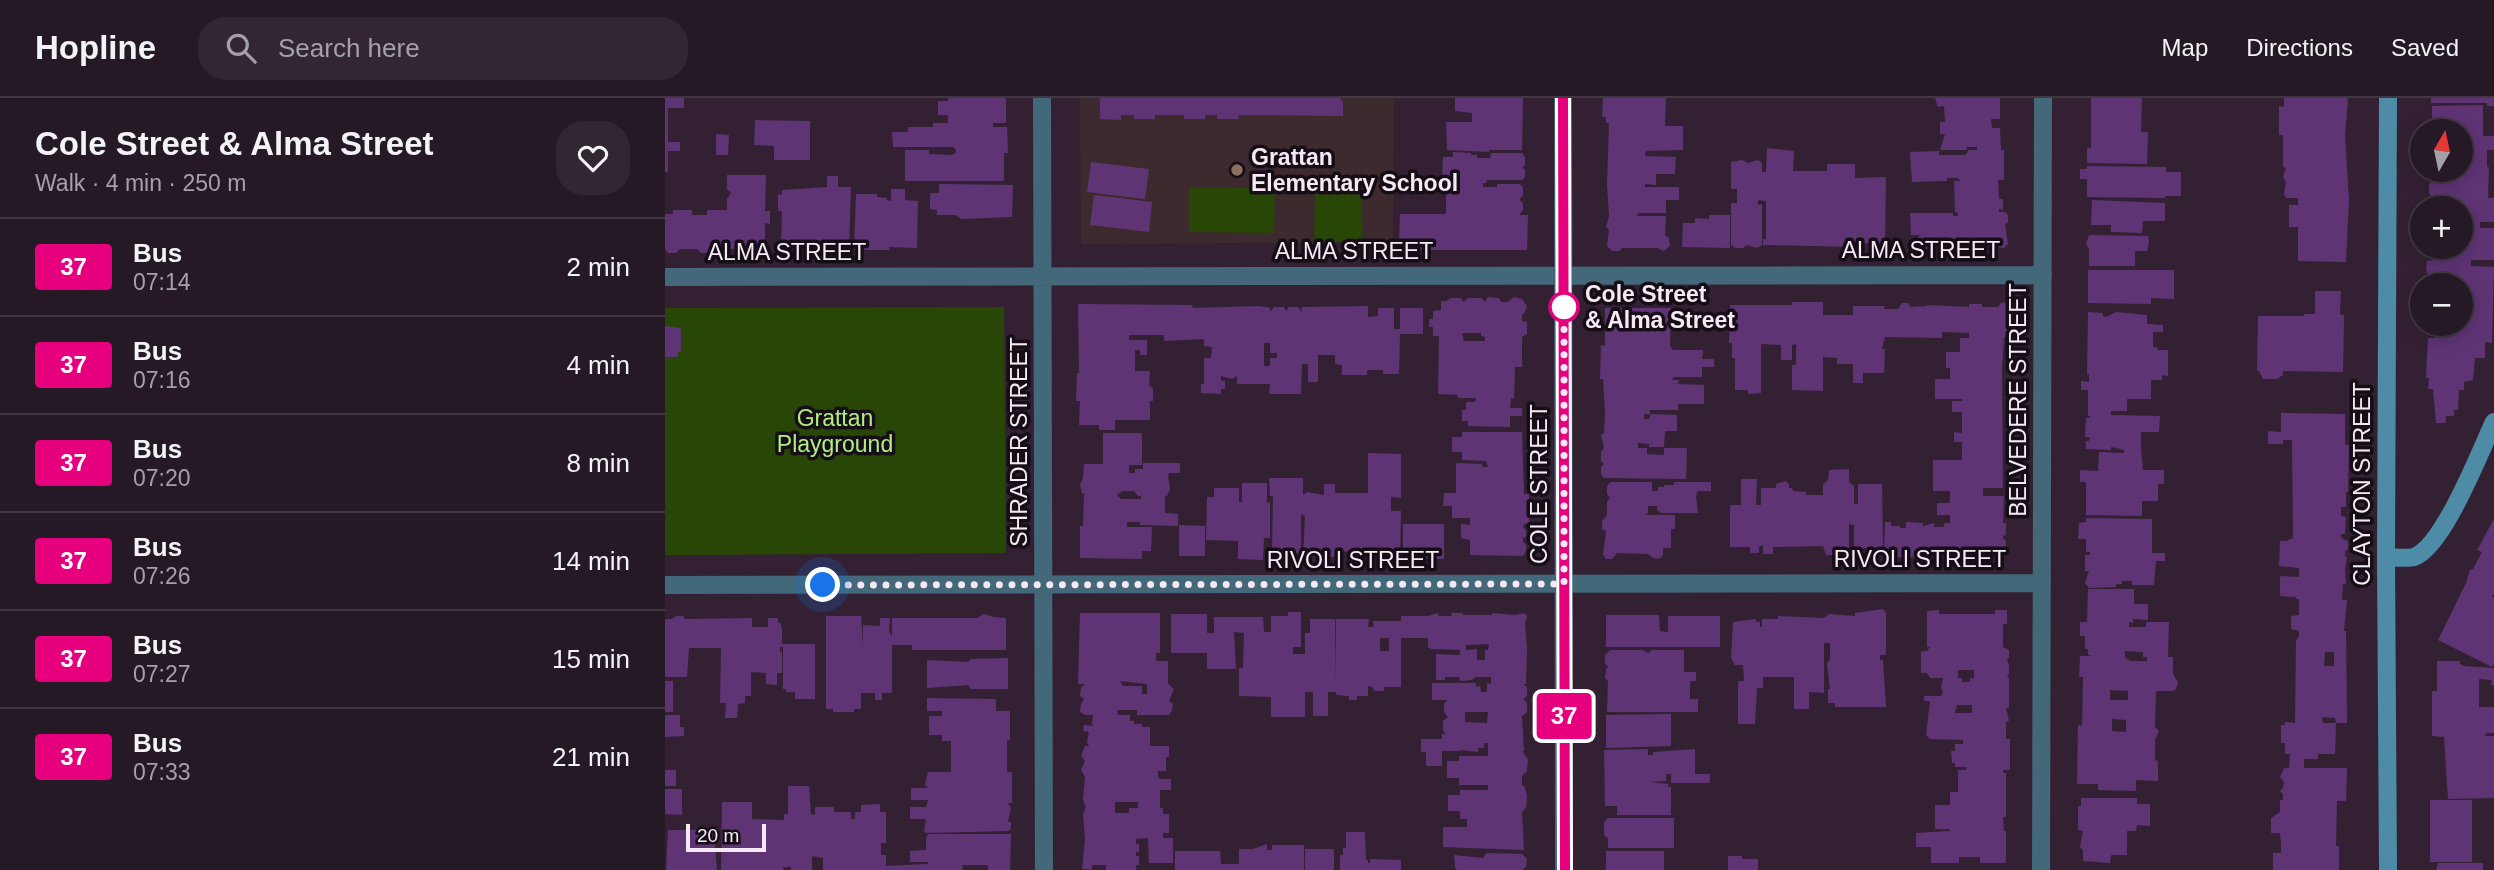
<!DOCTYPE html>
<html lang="en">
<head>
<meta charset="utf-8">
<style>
  body { margin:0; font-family:Helvetica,sans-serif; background:#322632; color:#f1f3f6; height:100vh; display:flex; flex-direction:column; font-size:26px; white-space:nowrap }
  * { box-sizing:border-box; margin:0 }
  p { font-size:23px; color:#a4a0a7 }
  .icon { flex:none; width:38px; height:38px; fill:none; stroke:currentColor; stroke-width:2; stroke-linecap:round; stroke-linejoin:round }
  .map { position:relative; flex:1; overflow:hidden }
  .drawer { display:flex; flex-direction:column; background:#261926; width:665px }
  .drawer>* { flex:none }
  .badge { padding:0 14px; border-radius:5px; font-size:24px; line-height:46px }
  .needle { width:46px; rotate:9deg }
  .buttons { position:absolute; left:1745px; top:21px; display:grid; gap:14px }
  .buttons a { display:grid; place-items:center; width:63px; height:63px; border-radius:50%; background:#261926; box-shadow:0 4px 18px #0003,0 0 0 2px #423843; font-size:35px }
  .scale { position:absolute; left:21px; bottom:18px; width:80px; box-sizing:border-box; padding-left:7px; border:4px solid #f6e9f5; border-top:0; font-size:19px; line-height:24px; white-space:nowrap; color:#f6e9f5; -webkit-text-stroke:5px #160e16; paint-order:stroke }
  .you { position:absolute; width:35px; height:35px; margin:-18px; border:5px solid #fff; border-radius:50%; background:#1a73e8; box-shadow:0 0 0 10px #1a73e833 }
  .map>.badge { position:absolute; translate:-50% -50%; box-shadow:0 0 0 4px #fff }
  .round { display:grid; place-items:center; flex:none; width:74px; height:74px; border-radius:28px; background:#322632 }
  .headline { display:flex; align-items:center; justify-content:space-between; height:119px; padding:0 35px }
  h1 { font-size:33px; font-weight:700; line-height:52px }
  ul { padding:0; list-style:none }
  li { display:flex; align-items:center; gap:21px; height:98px; padding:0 35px; border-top:2px solid #423843 }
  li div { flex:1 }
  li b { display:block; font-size:26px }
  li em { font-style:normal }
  li .badge { min-width:77px; font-weight:700; text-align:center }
  header { display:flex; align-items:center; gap:42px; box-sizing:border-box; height:98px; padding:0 35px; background:#261926; border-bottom:2px solid #423843 }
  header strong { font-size:33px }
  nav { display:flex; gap:38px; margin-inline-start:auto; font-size:24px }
  .search { width:490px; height:63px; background:#322632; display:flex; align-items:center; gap:18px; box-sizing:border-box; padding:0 24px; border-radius:28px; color:#a4a0a7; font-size:26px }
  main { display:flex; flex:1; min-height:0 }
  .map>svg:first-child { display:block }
</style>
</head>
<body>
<header>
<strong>Hopline</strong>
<div class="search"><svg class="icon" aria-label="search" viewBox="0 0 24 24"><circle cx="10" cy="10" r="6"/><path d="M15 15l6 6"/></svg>Search here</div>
<nav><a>Map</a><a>Directions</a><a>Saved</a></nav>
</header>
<main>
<section class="drawer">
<div class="headline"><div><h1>Cole Street &amp; Alma Street</h1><p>Walk · 4 min · 250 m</p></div><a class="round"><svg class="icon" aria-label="heart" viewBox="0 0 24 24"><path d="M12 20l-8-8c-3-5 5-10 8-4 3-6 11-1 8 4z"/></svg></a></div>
<ul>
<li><span class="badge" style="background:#e6007e;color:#fff">37</span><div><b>Bus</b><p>07:14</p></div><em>2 min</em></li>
<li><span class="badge" style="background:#e6007e;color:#fff">37</span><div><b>Bus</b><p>07:16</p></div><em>4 min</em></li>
<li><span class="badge" style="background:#e6007e;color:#fff">37</span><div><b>Bus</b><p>07:20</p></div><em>8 min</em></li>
<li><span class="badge" style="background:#e6007e;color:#fff">37</span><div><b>Bus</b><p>07:26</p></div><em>14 min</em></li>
<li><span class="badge" style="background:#e6007e;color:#fff">37</span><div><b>Bus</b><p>07:27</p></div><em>15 min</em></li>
<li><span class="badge" style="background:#e6007e;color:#fff">37</span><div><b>Bus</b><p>07:33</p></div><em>21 min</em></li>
</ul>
</section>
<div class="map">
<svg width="1829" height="772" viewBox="0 0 1829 772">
  <rect width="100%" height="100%" fill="#332133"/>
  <path fill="#3d2a2e" d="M415,0H729L728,144L416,146Z"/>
  <path fill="#284605" d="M655,87H691L696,92L698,144H649L650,93Z
    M524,89L610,90L609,135L524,134Z
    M339,209L341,455L0,457V210Z"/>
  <path fill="#5f3475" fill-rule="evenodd" d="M0,0H19V10H3V44H15V53H3V74H0Z
    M283,0H341V25H328V29H342L343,55H339V83H240V52H264V56L287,57L291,55V52L288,49H228L227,34H243V29H268V25H283V17H273V3H283Z
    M435,0H676V3H678V18L573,17L574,21H552V17H540V21H519V17H490V21H469V17H456V22L435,21Z
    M790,0H858L857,52H824V54L782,52L781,24H807V15L790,13Z
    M938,0H1001L1000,28H1018V52L982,53L980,55V58L1011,59L1010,76H991V87L980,86V89H1014V102H1001V115H973L972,118H1001L1000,137L1004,140L1005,148L999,153L992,150H957L954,153H947L942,148L944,132L941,129L944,118L942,86L944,25H941V19H937Z
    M1270,0H1335V21H1326L1327,30H1335L1336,52H1339V82H1333L1334,101H1338V112L1334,111V114H1340L1343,117V124L1340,127L1343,146L1339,150L1332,149L1329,146L1265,147L1262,151L1254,150L1252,140L1255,137H1246L1245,115H1288V118H1293V115L1290,114L1289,83H1295L1293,80H1282V83L1247,84L1245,54L1274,53V57H1300L1304,52H1312V49H1301L1302,52H1275L1280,36H1275V24H1280V22L1279,8L1273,9Z
    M1426,0H1477L1476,34H1483L1482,66L1422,65V50H1426Z
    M1619,0H1683L1680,38L1684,102L1681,164L1633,163V129H1624V107H1633V100H1621L1619,96L1621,84L1618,79L1621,70L1618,69V37H1614V8L1619,9Z
    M1766,0H1829V8H1822V5H1766Z
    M1818,7V38H1829V52H1822V69H1824L1823,100H1829V124H1815V130H1829V162H1806V168L1829,169L1827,245L1820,244V260H1810L1808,282L1799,284V292H1794L1793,312H1789V318H1781V325H1771L1768,291H1763L1764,280H1761L1763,240H1770V226H1796V187H1762L1764,178L1761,172L1762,163L1775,161V149H1796V110H1778V99H1767L1764,95V87L1767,83L1764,79V72H1796V33H1786V25L1767,23V8Z
    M90,22L145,23V62H109V48L89,47Z
    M51,36L64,37L63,57H51Z
    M1102,50L1129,53L1128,73H1162V66H1190V80L1221,79L1220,146L1190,145V149L1098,147V141H1101V103L1093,102V107L1097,106V147L1092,150L1082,147L1078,150H1070L1066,147V105H1072V91H1066V64L1077,62L1083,65L1093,62L1097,65V74H1101Z
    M788,54L806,55V57H812V60H825L826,55H857L860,59V67L857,70L860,71V79L857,82H822L821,85H818V89H832V86H854L858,89V97L854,102L858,105V112L854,117H863L862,152H731V145H734L735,116H781V85H777L778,59H788Z
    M426,64L484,71L480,101L422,94Z
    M1422,68L1501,69V74H1516V98H1500V100L1422,99V81H1415V71H1422Z
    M62,77H101L100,113H105V126L100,125V150L97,152L48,150L45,155H36L32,151H15L11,155H3L0,151V116H8V112H27V117H42V112H62V101L66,95L62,91Z
    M162,78H173V89H186L184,149H153V146L148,145V148H116L117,113H113V96L117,97V92L162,89Z
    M274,86L348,87L347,119L296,121L291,117H272V112L265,111V95H274Z
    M226,91H240V102L253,103L252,150L224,149L225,152H189L191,96H212V99L222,100V102L226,103Z
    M429,97L487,104L484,134L425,127Z
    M1427,102L1500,105V123H1478L1477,135L1446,134V127H1426Z
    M1044,117H1065V150L1017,149L1018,125H1030V120L1044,121Z
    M1424,137L1483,138L1484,144L1482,153H1470V168H1424V151L1421,146Z
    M1423,172H1509V201L1486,200V206L1423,205Z
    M1650,193H1676L1675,216L1679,217L1678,274L1618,273V277L1612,281H1598L1594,273H1592L1593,218H1639V216H1650Z
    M823,199L834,200L836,204H843L849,199L857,201L862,208L860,214L857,217V223L862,224V236L857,239V269H850L849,301L846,300L845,310H857V318H845V329L803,328V323H797V312H801V304H810L811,300H793V297L773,296L774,238H768V229H764V221H768V213L776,212V203H782L785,200H796L798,204L803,200H816L820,204ZM797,235H816V238L820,239V243H799Z
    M1127,204H1158V217H1188V208H1220L1219,211H1233L1237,205H1243L1246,209L1262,208V207L1304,209V206H1317V209H1333L1336,205L1342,204L1345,214L1342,216L1343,238L1339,240L1337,270L1338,390H1318V398H1339L1338,425H1341V437L1338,438V440L1341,443V451L1338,453V457H1316V461L1301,460L1300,457L1296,456V461L1281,460V458H1264L1262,461H1254L1252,458L1243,460L1219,458L1220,424H1226V428H1235V430H1241V424L1258,425V428L1269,425V429H1279V425H1285V417H1272V405H1285V393H1268V362H1297V344H1289V334L1297,335V314H1287V303H1297V301H1270V281H1285V270H1281V254H1295V240H1304V235L1277,234V240L1220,239L1217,251H1220L1219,275H1198V285H1188V266H1172V260L1158,259V293L1127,292V267H1131V246L1127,247V262H1116V247L1096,246V295L1083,296V292H1070V260H1067V245H1064L1065,207H1127Z
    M413,206L527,207L528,210L595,208L605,210V214L609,209H619L621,213L624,209H633L637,214V209L703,208V219L713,218V210H729V231H735V210H758V236H735L734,276H718V272H702V277H677V267L670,266V257H653V284H643V266H637L636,296H604L605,286H572V278L567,281L556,278V283H560V291H556V296L536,295V286H539V260H546L547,249L539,248V241L499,243V237H464V242H482V257H475V252H470V273H485L484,287L488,291V303H485V322H450V332H434V327H414L415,303H411L412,275H414ZM599,245H605V255H612V260H605V268H599Z
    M940,210H1006L1005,248L1008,252H1038L1037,261H1049V269H1037V279H1009L1007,282H1014L1013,286L1039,287V306H1013V312H985V316H979V321H984L986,316L1012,317V333H1000L999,349H984V346L973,345V350H982V356L999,357V350H1022L1021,381L939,380L936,377V369L939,366L936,363V354L939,350L936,337L939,335L940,316L938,281H935L936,247L940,248Z
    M1423,214L1438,215V218L1441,219L1451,214L1482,217V226L1498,227V234H1488V249H1492L1493,252H1503V278L1497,277V282H1486V301H1462V313H1446V317L1495,318L1494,334H1476V352L1478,372H1499V386H1493V403H1477V418L1421,417V384H1415V372L1433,373L1434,354L1459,355V352L1446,349V352L1421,351V343H1424L1425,339H1420L1421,320H1425V318H1423V292H1416V283L1424,284V276L1422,277Z
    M0,228L16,230V254H13V259H0Z
    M1616,315L1680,316V347H1684L1683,394H1681V409H1676V418L1681,419L1680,436H1676V440L1683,443V451L1680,453V458L1682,459L1680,471L1681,486H1678L1677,502H1682L1679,533H1681L1682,625H1671L1670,620L1657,619L1658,625H1671L1670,656H1653V661H1639V670H1682L1681,703H1672L1671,748H1674V772H1608V755H1616V747L1615,735H1606V720L1615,714V702H1618V696L1615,693L1618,690L1619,684L1615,679L1619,670H1624L1625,656H1620V645H1616V627H1620V624L1630,625L1631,543L1634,538V533L1626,531V518L1634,517V501H1631V499L1615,498V478L1634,479V470L1614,468L1615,443H1621L1628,440L1627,342H1618V346H1603V333L1616,334ZM1660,554H1669V568H1659Z
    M797,334H857L859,396H864V426H859L858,429L861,432V439L858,440V444L861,446V453L858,458L805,457V442L796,440V426L805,427V420H787V408H778L779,395H791V365L817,366V369H823L821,363L797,362V354H787V339H797Z
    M438,335H477V367H464V375H470V371H478V365H515V375H504L503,378L505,391L502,398H500V415L513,416V428L475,427V424H462V429H487L486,453H477V461L415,460V428H418L419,397H421L417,395L415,387L418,380L419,366H438ZM457,393H469L473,398H476V401H456L452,397Z
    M703,355L736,356V400L726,399V413H736L735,457H718V454L714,453V457L702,456V454L670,453V459H638L640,418L636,416V456H607L608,398H605L604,380H638V397L642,394L659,397V386H670V395H703Z
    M1184,371V384L1189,388V406H1193V386H1217L1218,450H1189V427L1184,426V453H1181V457H1161L1158,448L1108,449V456H1098V447L1094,449V455H1085V449H1065V407H1076V381H1092L1091,407H1096V390H1111V386L1120,383L1124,386V390H1127L1128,393L1141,394V397H1158V386L1163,382L1164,372Z
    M946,384H987V393H993V389H999V387H1009V384H1046V393H1033L1031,398L1033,415H996L992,412V408H983V415L980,417H1010V431H1006V450H998V457L994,461L988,460L983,456L952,455L947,461H941L938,457L941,433L937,431V423L942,417V404L945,400L942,396V388Z
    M577,385H602V405L605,404V440H599L598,462L573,461V443L541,442L542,399H549V390H574V404H577Z
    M1421,420L1487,421V455H1500V463H1491L1489,487H1467V483H1457V486H1451V489L1424,490L1420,485L1424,473H1420V457H1425V454H1421V441H1413L1414,425L1421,424Z
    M1829,421V496L1826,498L1829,499V565L1827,569L1773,542L1801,485L1805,472L1808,471L1817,454L1812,452Z
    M738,426H779V461L738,460Z
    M514,427L540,428V458H514Z
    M1423,491H1469V506H1483V522L1468,521V525L1464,524V529H1481V524H1504L1503,559H1508V576L1513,584L1511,591L1508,593H1491L1490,629L1494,633L1490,642V662L1493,663V683L1471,682V693L1433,692V686H1412L1413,627L1417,628L1418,579H1414L1415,558H1427L1423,557V551H1420V538H1415V524H1422ZM1460,553L1478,554V559H1482V563H1465L1460,559ZM1445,592L1463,593V602H1445ZM1447,621L1461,622V634L1447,633Z
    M1218,511L1221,515V557H1215V562H1218L1221,609H1170V605H1163V591H1165L1162,566L1165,561V545H1159V595L1144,594V611H1129V579H1098V590H1092L1090,626H1073V583H1079L1078,567H1070L1066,560L1068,524L1090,521L1092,524H1095V529H1097V521H1113V518L1159,520L1164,516L1190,518V515Z
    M1274,512V516H1330V512H1342V526H1338V549L1344,552V559L1342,562L1344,568V576L1342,578L1344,580V610H1341L1344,623L1341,624V641H1345V672H1338V675H1341V719H1338L1339,733H1341V765H1315V759H1294V765H1266V749H1251V735L1285,733V731H1270V707H1285V694H1293V672H1301L1302,669H1290V665H1287L1286,653H1290V646H1298V642L1265,641L1261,637L1265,603H1259V598H1276L1278,593L1276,590L1278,580H1265L1262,575H1256V553H1262L1265,549H1262V513ZM1293,572H1309V580H1305V584H1297V580H1293ZM1292,607H1307V615H1290Z
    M623,514H636V549H628V556H640V535H645V521H670V583L671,521H704L703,529H709L708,523H736V518H763L772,515L774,518H787L786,515H798L797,517H827V515L850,517L859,515L862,518L860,526L862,550L861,586H858L862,589V598L858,601L862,605V614L857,618L859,653H857L863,661L862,673L857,678V687L860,689L862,698L861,710L857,714L859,752L778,749V729H802V721H795V713H783V697H795V692H823V687H794V680H782V663H794V658H823V645H819V650H813V654L795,652V653H777V668H761V654H756V641H777V636H781L778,633V623L783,619L779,614V605L783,602H767V585H811V589L815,588L816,594H822V585L826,586V579H811L807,582L795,583L794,579H780V582H771V556L795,557V552L766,551L763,549V540H736V589H719V593H709L708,589L703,588V598H692V602H684V598L671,597V594H663V618H648V594H640V619H606V599L574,598V570H578L579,535L569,534L571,571H542V555H506V516H542V535H549V519H598L599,534H606V518H623ZM715,540H724V553H715ZM824,546L823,552H820V562H812V551L801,552V547ZM800,614H823L822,625L800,624Z
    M415,515H495V555H491V563H503V586L509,591L504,603L508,606L507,612L504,617H472V612H452L453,617H465V623H469V626H477V629H485V648H504V659H501V673H493V679L495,681H506V692H495V710H498V716H504V735H498V740H508V765H484L483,740L471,741V746H474V754H471V758H474V767H471V772H441V767H427V772L417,771L420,741L418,716L421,709L418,702L420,679L416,672L420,663L416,658L420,648H424L422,644L424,634L418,633L419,627L428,628L427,625L428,617H420L415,614L416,606L419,601L415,598L416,590L420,586H413ZM455,583L482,586V596H477V588H458ZM450,704H473V710H464V715H450Z
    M319,516L328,519L341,520V552H247V547H227V595H217V602H210V595H196V611H189V614H168V611H161V518H196L198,549V527L215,528V520H225L224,533L227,539V520H312Z
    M941,517H994L995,533L1003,534V518H1055V549H941Z
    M11,518H18L20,521L87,520V529H103V520H113V525H116V529H117V546H150V601H130V594H121V591H118V549H115V554H117V575H112V587L101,586V575L86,574V598H80V605L73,606L72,620H60L61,605H55L56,550H24L22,579H0V521H7Z
    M945,552H977L983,555L987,552H1019V574H1031V583H1025V601H1033V614H942L943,583L940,580L941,571L943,569L940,565V557Z
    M343,560V591H306L303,587L262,590V562L303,564L306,561Z
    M1772,563H1795V566L1799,568L1829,570V587H1826L1827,582L1814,581V609H1829V635H1821L1820,638H1829V700L1783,701L1779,639L1767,638V593H1772Z
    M0,583H8V614H0Z
    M262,600L331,601V613H345V642H342V674H347V705H343L346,710L343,723L346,725V731L343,733L261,735L259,733L261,721H245V709H261L263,702H246V690H263L260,687L263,674H286V643H277V637H264V618H277V613H262Z
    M1006,616V648L941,650V617Z
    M0,617H15V629H19V638L0,639Z
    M983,651V657H988V654L1030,651V676H1045V685H1006V676H1001V683L985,684L1004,686L1003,689H1006V717H952V708H940L939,652Z
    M0,672H11V688H0Z
    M123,688H144L146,716L150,717V709H169V714H186V721H190V714H196V707L215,706V714H221V745H216V757H221V768L263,766V764H245V753L261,752V741L263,736H346L345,772H323V767H297L298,772H158V760L147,758V772H126V769H118L119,772H56L57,704H87V721L119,722V716H123Z
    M0,691H17V717L0,716Z
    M1416,700H1472V706H1485V728L1472,727L1471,733H1462V757H1446L1445,765L1418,763V752L1415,749L1418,733L1413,732V708H1416Z
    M1765,702H1807V764H1765Z
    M943,720H1009V750H943V740L939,737V724Z
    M3,732H49L52,772H1Z
    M681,734H700L701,762H703V765H705V761L736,762V772H675V757H678V750H681Z
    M602,746V752H607V747H639V772H510V753H555L556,766H574V751H588Z
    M640,751H669V772H640Z
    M941,753H999V772H941Z
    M821,755L857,756L862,761L861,769L857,772H792L790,769L789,757L818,760Z
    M1063,758H1077V761H1093V772H1063Z
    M1773,765H1818V772H1771Z"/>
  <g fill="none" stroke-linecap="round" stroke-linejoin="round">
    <path stroke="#426879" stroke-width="18" d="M377,0L379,772
      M898,0L899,772
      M0,179L1378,177
      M0,487L1377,485
      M1376,772L1378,0"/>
    <path stroke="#4d8ba7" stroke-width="18" d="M1721,459C1729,459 1741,461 1749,459C1779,448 1815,353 1829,324
      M1723,772L1721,459L1723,0"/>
  </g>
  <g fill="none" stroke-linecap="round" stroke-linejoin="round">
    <g stroke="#fff" stroke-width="16">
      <path id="line" d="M898,0L900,772"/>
    </g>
    <use href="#line" stroke="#e6007e" stroke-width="10"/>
    <path stroke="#f6e9f5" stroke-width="7" stroke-dasharray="0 12.6" d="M158,487L899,486V209"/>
  </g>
  <circle fill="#8d6e63" stroke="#160e16" stroke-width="2.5" cx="572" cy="72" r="7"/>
  <circle fill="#fff" stroke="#e6007e" stroke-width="3.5" cx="899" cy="209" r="14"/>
  <g text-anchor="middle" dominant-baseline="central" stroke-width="7" stroke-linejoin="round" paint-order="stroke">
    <g font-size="23" font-weight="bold" fill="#f6e9f5" stroke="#160e16" text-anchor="start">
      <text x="586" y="59">Grattan<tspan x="586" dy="26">Elementary School</tspan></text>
    </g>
    <g font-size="23" fill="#f6e9f5" stroke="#160e16">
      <text x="1256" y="152">ALMA STREET</text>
      <text x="689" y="153">ALMA STREET</text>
      <text x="122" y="154">ALMA STREET</text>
      <text transform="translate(1353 302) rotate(-90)">BELVEDERE STREET</text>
      <text transform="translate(354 344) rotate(-90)">SHRADER STREET</text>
      <text transform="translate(874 386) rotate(-90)">COLE STREET</text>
      <text transform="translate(1697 386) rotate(-90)">CLAYTON STREET</text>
      <text x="1255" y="461">RIVOLI STREET</text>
      <text x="688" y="462">RIVOLI STREET</text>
    </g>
    <g font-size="23" font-weight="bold" fill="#f6e9f5" stroke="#160e16" text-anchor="start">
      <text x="920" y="196">Cole Street<tspan x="920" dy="26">&amp; Alma Street</tspan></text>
    </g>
    <g font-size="23" fill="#b3eb85" stroke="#160e16">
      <text x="170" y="320">Grattan<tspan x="170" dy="26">Playground</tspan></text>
    </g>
  </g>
</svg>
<div class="buttons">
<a><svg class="needle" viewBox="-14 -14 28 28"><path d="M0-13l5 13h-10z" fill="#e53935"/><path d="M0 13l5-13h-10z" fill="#a4a0a7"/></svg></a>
<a>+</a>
<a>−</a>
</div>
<div class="scale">20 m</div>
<div class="you" style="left:158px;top:487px"></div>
<b class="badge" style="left:899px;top:618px;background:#e6007e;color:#fff">37</b>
</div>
</main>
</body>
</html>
